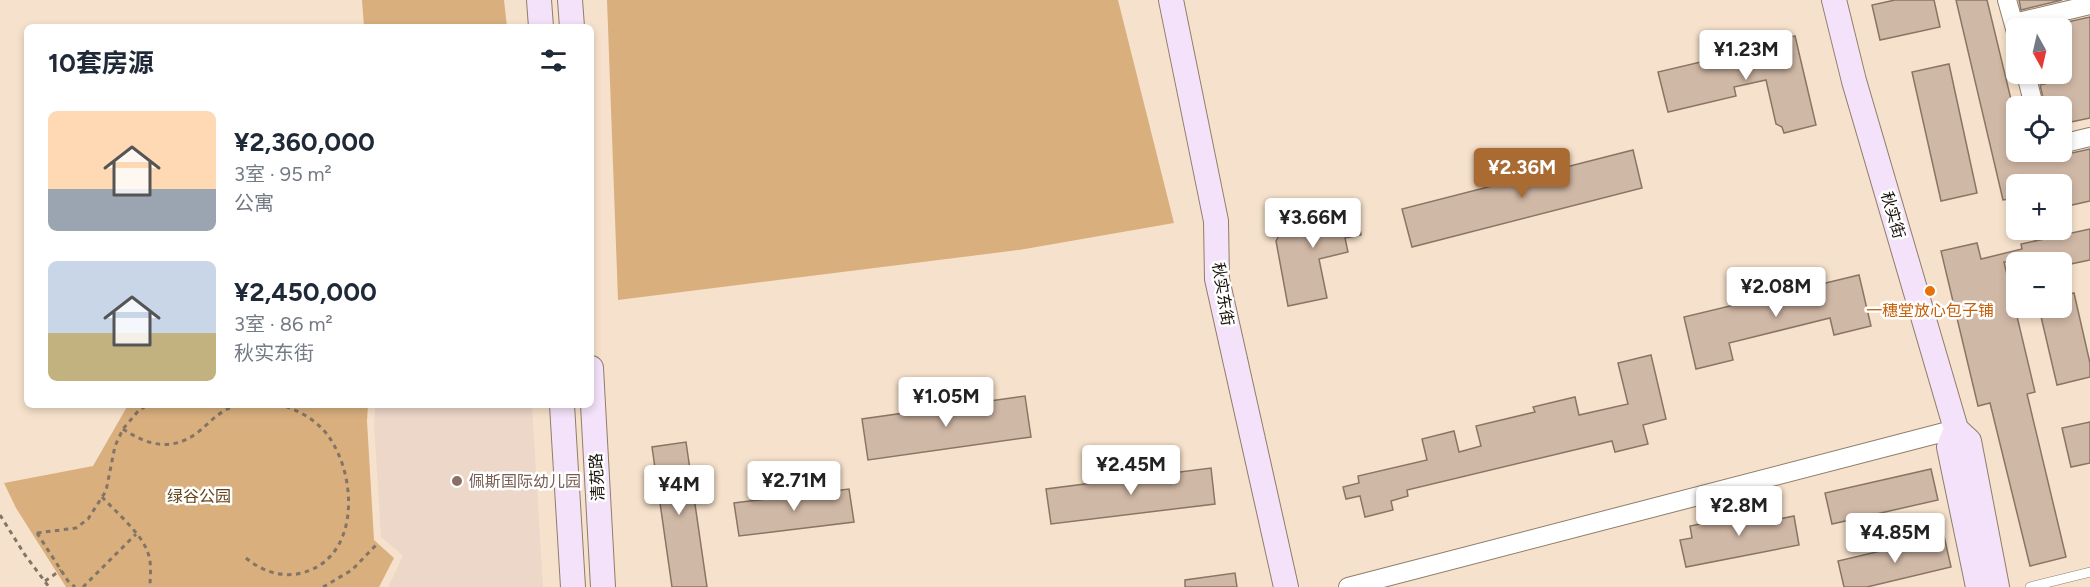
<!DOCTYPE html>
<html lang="zh">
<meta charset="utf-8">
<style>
body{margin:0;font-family:Figtree,"Noto Sans SC",sans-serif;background:#f2f2f3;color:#1f2937;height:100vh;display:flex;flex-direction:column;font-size:22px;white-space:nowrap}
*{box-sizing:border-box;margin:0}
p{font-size:20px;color:#747a83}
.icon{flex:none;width:33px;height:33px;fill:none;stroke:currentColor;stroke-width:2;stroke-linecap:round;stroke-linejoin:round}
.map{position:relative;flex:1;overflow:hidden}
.drawer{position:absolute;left:24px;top:24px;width:570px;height:384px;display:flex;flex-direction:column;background:#fff;border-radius:9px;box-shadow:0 3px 9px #0003}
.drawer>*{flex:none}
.needle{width:39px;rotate:172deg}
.controls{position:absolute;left:2006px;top:18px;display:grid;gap:12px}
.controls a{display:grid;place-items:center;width:66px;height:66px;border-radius:9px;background:#fff;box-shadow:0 3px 9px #0003;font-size:30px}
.price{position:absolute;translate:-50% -51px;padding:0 14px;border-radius:6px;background:#fff;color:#222;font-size:20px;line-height:39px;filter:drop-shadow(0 2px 3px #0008)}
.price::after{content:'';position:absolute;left:50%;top:36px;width:18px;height:14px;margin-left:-9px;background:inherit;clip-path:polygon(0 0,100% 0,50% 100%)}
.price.current{background:#a96b31;color:#fff}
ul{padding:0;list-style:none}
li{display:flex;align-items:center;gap:18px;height:150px;padding:0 24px}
li span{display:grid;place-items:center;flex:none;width:168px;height:120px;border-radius:9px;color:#555}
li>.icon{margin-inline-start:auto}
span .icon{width:72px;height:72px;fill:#fffc;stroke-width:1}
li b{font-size:26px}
h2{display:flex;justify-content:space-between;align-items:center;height:72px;padding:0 24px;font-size:26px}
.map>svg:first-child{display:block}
.education{fill:#ecd7c9}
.green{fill:#d9af7e}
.building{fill:#d0b8a6;stroke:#8a7564;stroke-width:1.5}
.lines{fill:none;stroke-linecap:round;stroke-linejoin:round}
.lane-casing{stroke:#8f7d69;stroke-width:10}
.street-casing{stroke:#8f7d69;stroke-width:20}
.secondary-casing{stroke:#8f7d69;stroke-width:26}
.path{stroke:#827466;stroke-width:3;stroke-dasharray:4.5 4.5;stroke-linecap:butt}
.lane{stroke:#fff;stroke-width:9}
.street{stroke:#fff;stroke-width:18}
.secondary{stroke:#f3e2f9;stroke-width:24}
.food-dot{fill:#e8710a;stroke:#fff;stroke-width:2}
.education-dot{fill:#8d6e63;stroke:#fff;stroke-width:2}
.labels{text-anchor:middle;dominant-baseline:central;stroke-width:5;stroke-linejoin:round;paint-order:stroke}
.street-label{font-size:16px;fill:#171009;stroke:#fff}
.food-label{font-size:16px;fill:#c56008;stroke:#fff}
.education-label{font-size:16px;fill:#785e54;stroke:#fff;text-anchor:start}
.park-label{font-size:16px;fill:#634114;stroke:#fff}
</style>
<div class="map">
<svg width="2090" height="587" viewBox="0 0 2090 587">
<rect width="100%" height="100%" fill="#f6e2cc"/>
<path class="education" d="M375 405H532L543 587H388L403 556 381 537 374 424Z"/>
<path class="green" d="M362 0H504L507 27H364Z
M607 0H1118L1174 223 1019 250 618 300Z
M128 405H368L367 421 374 540 394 558 379 587H66L16 508 4 483 93 466Z"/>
<path class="building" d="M1895 0H1934L1940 27 1880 40 1872 5Z
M1956 0H1987L2016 120V152H2053L2063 155 2090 149V201L2063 207 2061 184H2016V198L2003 200Z
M2019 0H2062L2021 10Z
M2090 17V118L2061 124V106H2045L2040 85 2061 80V28H2040Z
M1795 36 1816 125 1784 133 1782 127 1776 124 1766 80 1734 87 1736 96 1668 112 1658 72 1718 58 1717 54Z
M1949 64 1977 193 1941 201 1912 72Z
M1633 150 1642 188 1412 247 1402 209Z
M1356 202 1361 235 1345 238 1348 252 1319 259 1327 298 1288 306 1276 241 1290 215Z
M2090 229V260L2061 266V262H2004L2035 392 2027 394 2066 557 2030 566 1990 403 1978 406 1941 251 1977 243 1981 259 2022 249 2021 244Z
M1859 275 1871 326 1834 335 1830 318 1729 343 1733 360 1696 369 1684 317Z
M2074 293 2090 363V377L2057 385 2039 308H2061V296Z
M1651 355 1666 419 1643 425 1648 444 1615 452 1612 441 1407 490 1408 496 1391 501 1393 510 1365 517 1360 496 1346 499 1343 487 1359 483 1358 476 1427 460 1422 439 1454 431 1459 452 1481 446 1476 426 1535 412 1533 407 1575 397 1579 415 1628 404 1618 363Z
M1025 396 1031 437 868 460 862 419Z
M2090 422V463L2071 467 2062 428Z
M686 442 707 587H672L652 447Z
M1211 468 1215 504 1051 524 1046 489Z
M1931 469 1938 500 1832 524 1825 493Z
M849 489 854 522 739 536 734 503Z
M1777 508 1779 519 1794 516 1799 545 1686 567 1680 540 1692 538 1690 526Z
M1944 536 1951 567 1867 587H1844L1838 561Z
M1235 573 1237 587H1185V580Z"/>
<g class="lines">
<g class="lane-casing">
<path id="lane" d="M2030 587 2090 572"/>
</g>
<g class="street-casing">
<path id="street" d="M2007 0 2016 32
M2014 23 2090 5
M2026 74 2034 106
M2061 144 2090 137
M1348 587 1956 429"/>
</g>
<g class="secondary-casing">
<path id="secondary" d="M539 0 541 27
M570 0 572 27
M1171 0 1216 221 1217 279 1286 587
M1834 0 1854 81 1956 429 1969 441 1997 587
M591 368 603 587
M562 405 573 587
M1956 429 1949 447 1978 587"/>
</g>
<path class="path" d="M123 429C147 445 171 452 197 433 211 422 220 409 239 405
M102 497C116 512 142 534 148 553 152 564 150 576 150 587
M0 515 25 555 49 587
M37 533 76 528 88 519 106 491 115 446 123 429 139 410 148 405
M37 533 68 581 75 587
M246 558C260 570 279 577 297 574 359 563 359 480 329 437 319 422 298 409 280 405
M45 581 61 570
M83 587 136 534
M323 587 352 570 378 543"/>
<use href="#lane" class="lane"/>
<use href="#street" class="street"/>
<use href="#secondary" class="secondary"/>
</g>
<circle class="food-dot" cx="1930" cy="291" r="6"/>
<circle class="education-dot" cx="457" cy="481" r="6"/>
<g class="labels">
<g class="street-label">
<text transform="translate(1893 215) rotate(74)">秋实街</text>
<text transform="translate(1223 294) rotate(81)">秋实东街</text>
<text transform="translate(597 477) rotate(-93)">清苑路</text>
</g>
<g class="food-label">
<text x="1930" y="310">一穗堂放心包子铺</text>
</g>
<g class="education-label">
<text x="469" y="481">佩斯国际幼儿园</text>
</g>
<g class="park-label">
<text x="199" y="496">绿谷公园</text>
</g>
</g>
</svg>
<div class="controls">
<a><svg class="needle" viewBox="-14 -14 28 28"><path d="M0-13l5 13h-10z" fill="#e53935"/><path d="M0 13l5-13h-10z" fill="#747a83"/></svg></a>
<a><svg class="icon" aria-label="locate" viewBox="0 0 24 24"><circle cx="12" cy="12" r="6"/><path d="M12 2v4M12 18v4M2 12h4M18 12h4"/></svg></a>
<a>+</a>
<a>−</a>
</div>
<b class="price" style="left:1746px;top:81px">¥1.23M</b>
<b class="price current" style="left:1522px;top:199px">¥2.36M</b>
<b class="price" style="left:1313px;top:249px">¥3.66M</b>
<b class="price" style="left:1776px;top:318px">¥2.08M</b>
<b class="price" style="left:946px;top:428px">¥1.05M</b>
<b class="price" style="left:1131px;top:496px">¥2.45M</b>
<b class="price" style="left:794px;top:512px">¥2.71M</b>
<b class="price" style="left:679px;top:516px">¥4M</b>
<b class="price" style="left:1739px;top:537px">¥2.8M</b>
<b class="price" style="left:1895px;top:564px">¥4.85M</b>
<section class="drawer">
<h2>10套房源<svg class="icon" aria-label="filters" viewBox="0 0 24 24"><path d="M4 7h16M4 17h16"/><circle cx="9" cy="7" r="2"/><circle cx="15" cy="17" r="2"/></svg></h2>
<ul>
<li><span style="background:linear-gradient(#ffd9b3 65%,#9aa5b1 0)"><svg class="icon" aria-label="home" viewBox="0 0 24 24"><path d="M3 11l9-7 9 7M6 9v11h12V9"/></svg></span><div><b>¥2,360,000</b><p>3室 · 95 m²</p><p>公寓</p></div></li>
<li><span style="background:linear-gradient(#c9d6e8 60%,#c2b280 0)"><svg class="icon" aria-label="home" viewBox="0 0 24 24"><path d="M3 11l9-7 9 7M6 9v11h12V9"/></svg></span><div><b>¥2,450,000</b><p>3室 · 86 m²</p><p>秋实东街</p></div></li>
</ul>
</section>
</div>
